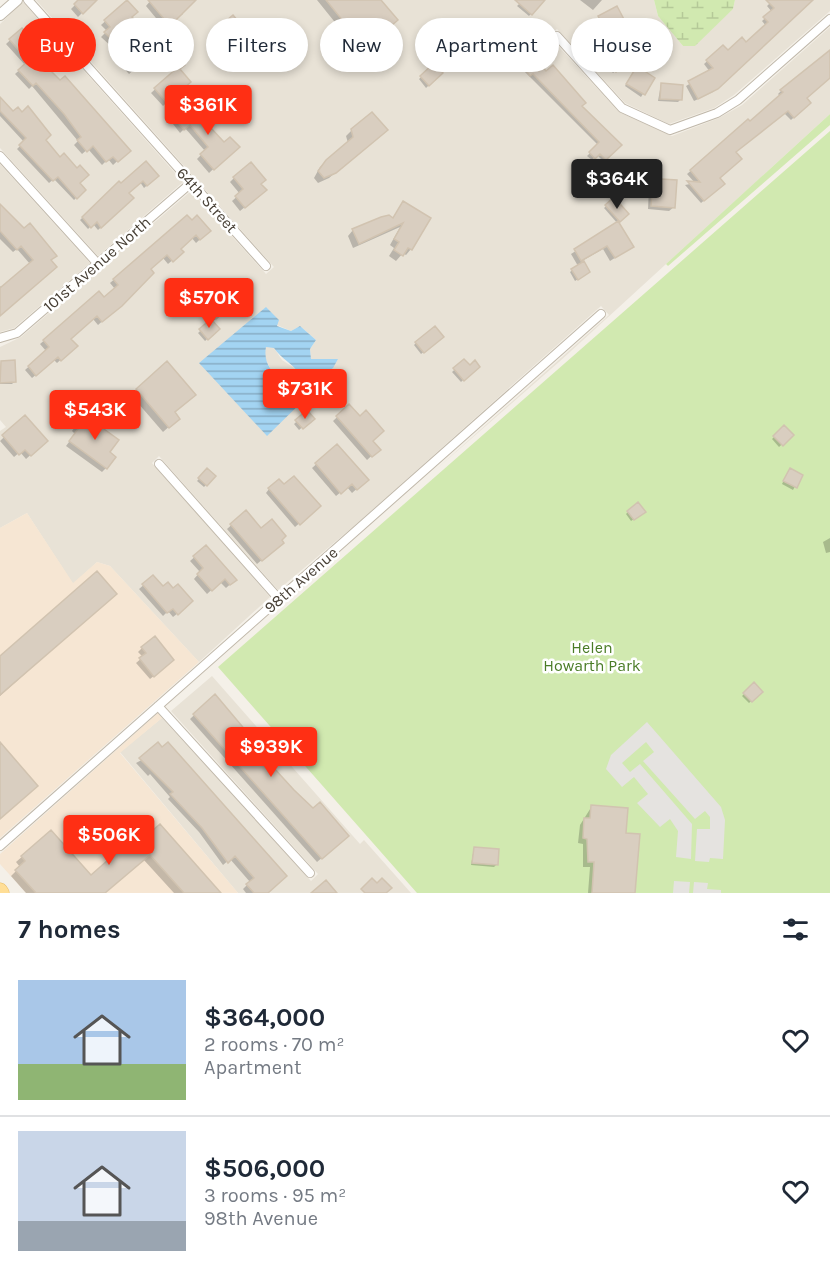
<!DOCTYPE html>
<meta charset="utf-8">
<style>
body{margin:0;font-family:Karla,sans-serif;background:#f6f6f7;color:#1f2937;height:100vh;display:flex;flex-direction:column;font-size:22px;white-space:nowrap}
*{box-sizing:border-box;margin:0}
p{font-size:20px;color:#747a83}
.icon{flex:none;width:33px;height:33px;fill:none;stroke:currentColor;stroke-width:2;stroke-linecap:round;stroke-linejoin:round}
.map{position:relative;height:893px;overflow:hidden}
.sheet{display:flex;flex-direction:column;background:#fff;flex:1}
.sheet>*{flex:none}
.banner{position:absolute;left:18px;top:18px;width:795px;height:54px;display:flex;gap:12px}
.price{position:absolute;translate:-50% -51px;padding:0 14px;border-radius:6px;background:#ff2f14;color:#fff;font-size:20px;line-height:39px;filter:drop-shadow(0 2px 3px #0008)}
.price::after{content:'';position:absolute;left:50%;top:36px;width:18px;height:14px;margin-left:-9px;background:inherit;clip-path:polygon(0 0,100% 0,50% 100%)}
.price.current{background:#222;color:#fff}
ul{padding:0;list-style:none}
li{display:flex;align-items:center;gap:18px;height:150px;padding:0 18px}
li+li{border-top:2px solid #e0e1e3}
li span{display:grid;place-items:center;flex:none;width:168px;height:120px;border-radius:0px;color:#555}
li>.icon{margin-inline-start:auto}
span .icon{width:72px;height:72px;fill:#fffc;stroke-width:1}
li b{font-size:26px}
h2{display:flex;justify-content:space-between;align-items:center;height:72px;padding:0 18px;font-size:26px}
.tag{padding:0 21px;border-radius:27px;background:#fff;box-shadow:0 3px 9px #0003;font-size:21px;line-height:54px}
.tag.current{background:#ff2f14;color:#fff}
.map>svg:first-child{display:block}
.residential{fill:#e8e2d6;fill-rule:evenodd}
.commercial{fill:#f6e6d3}
.wetland{fill:url(#wetland-marsh)}
.park{fill:#d1e9b0}
.parking{fill:#e5e3e0}
.water{fill:url(#water-rules)}
.shadow{fill:#0003}
.building{fill:#d9cec0;stroke:#d1c3b0;stroke-width:1.5}
.lines{fill:none;stroke-linecap:round;stroke-linejoin:round}
.minor-casing{stroke:#c0b8aa;stroke-width:10}
.tertiary-casing{stroke:#c0b8aa;stroke-width:12}
.primary-casing{stroke:#e7bb63;stroke-width:15}
.minor{stroke:#fff;stroke-width:8}
.tertiary{stroke:#fff;stroke-width:10}
.primary{stroke:#ffde96;stroke-width:14}
.labels{text-anchor:middle;dominant-baseline:central;stroke-width:5;stroke-linejoin:round;paint-order:stroke}
.street-label{font-size:16px;fill:#484036;stroke:#fff}
.park-label{font-size:16px;fill:#4a7c27;stroke:#fff}
</style>
<div class="map">
<svg width="830" height="893" viewBox="0 0 830 893">
<defs>
<pattern id="wetland-marsh" width="20" height="14" patternUnits="userSpaceOnUse" patternTransform="scale(1.5)"><rect width="20" height="14" fill="#d1e9b0"/><path d="M1 5h8M5 5V1M11 12h8M15 12V8" fill="none" stroke="#b5c998"/></pattern>
<pattern id="water-rules" width="6" height="5" patternUnits="userSpaceOnUse" patternTransform="scale(1.5)"><rect width="6" height="5" fill="#a3d4f2"/><path d="M0 2.5h6" fill="none" stroke="#87adc5"/></pattern>
</defs>
<rect width="100%" height="100%" fill="#f4f0e8"/>
<path class="residential" d="M36 0H654L658 16 683 46 715 25 733 9 735 0H830V11L734 95 714 108 669 124 625 103 557 29 549 36 619 112 672 136 719 118 742 105 830 27V114L559 362 432 473 609 315 601 306 354 526 278 590 159 456 152 463 270 597 199 662 110 566 97 562 73 584 27 513 0 528V431L6 427 0 420V347L21 337 191 191 266 274 274 267ZM277 325 291 331 300 326 316 340 310 349 311 359 317 360 300 375 296 369 282 360 274 348 266 347 264 356 272 372 310 394 200 362Z
M23 2 183 182 98 256 0 148V24Z
M0 164 90 263 14 328 0 332Z
M212 676 360 844 364 840 411 893H238L120 752 162 718 311 881 318 874 171 711Z"/>
<path class="commercial" d="M27 513 73 583 97 562 110 566 199 662 0 838V528Z
M158 713 162 718 120 753 238 893H26L0 864V854Z"/>
<path class="wetland" d="M654 0H735L733 9 695 46H683L658 16Z"/>
<path class="park" d="M830 114V125L668 266 666 264Z
M830 131V893H417L218 667Z"/>
<path class="parking" d="M647 722 721 807 725 820 723 859 710 858 709 862 695 861 697 829H710V817L705 811 695 819 643 761 654 752 646 742 622 763 630 772 640 764 692 824 691 859 676 857 678 831 670 819 660 827 637 803 648 794 634 777 622 787 606 769 611 755Z
M674 881 690 882 689 893H673Z
M694 882 708 883 707 889 721 890V893H693Z"/>
<path class="water" d="M266 307 279 320 277 326 291 331 300 326 316 340 310 349 311 359H338L333 368 316 380 300 375C294 364 281 359 274 348L266 347C261 374 290 385 310 394L267 436 199 363Z"/>
<path class="shadow" d="M80 0H95L78 17 71 9Z
M151 0H189L181 12 183 14 165 29 146 6Z
M317 0H380L391 24 379 35 374 30 354 46Z
M523 0H543L529 16 517 6Z
M580 0H602L593 10Z
M773 0H810L713 92 694 101 686 86 710 72 704 64 723 47 727 52 746 44 766 26 762 21 772 12 767 6Z
M127 2 131 28 148 57 129 74 121 65 126 60 101 37 107 31 101 25Z
M233 17 246 42 235 51 226 40 219 45 212 35Z
M599 18 626 26 613 34 609 28 603 31 597 20Z
M507 24 528 42 526 45 506 46 505 26Z
M21 30 43 65 128 151 113 165 108 159 102 165 88 149 82 154 74 145 78 141 32 86 29 89 15 74 25 65 6 44Z
M619 42V57L626 61 613 73 600 58Z
M830 50V74L805 98 809 103 791 120 784 113 734 153 718 178 723 184 701 203 685 185 695 183 687 174 748 121 750 123 780 96 778 94 781 91Z
M528 51 546 73 620 145 603 161 597 155 592 160 587 156 598 145 515 62Z
M176 58 178 69 189 82 163 106 151 93 174 72 168 66Z
M434 65 441 73 426 88 419 79Z
M634 70 653 78 641 97 625 86Z
M661 84 680 100 678 102 658 101Z
M0 99 44 141 84 190 74 200 54 179 49 183 17 149 24 142 0 116Z
M176 120 208 127 224 144 237 147 209 173 197 159 205 151 185 128 180 133 173 124Z
M352 130 380 135 329 178 318 183 314 178 320 167 348 143 346 136Z
M631 164 645 176 635 187 621 175Z
M157 176 144 188 140 182 128 193 132 198 98 230 93 224 88 229 80 220 119 183 121 185Z
M234 178 261 194 240 211 232 201 240 194 230 182Z
M662 180 674 207 669 211 648 209 649 187 653 183 657 187Z
M614 199 627 214 617 223 632 247 610 261 603 249 582 261 588 272 575 281 570 272 578 266 571 254 618 224 604 208Z
M403 202 411 249 406 255 403 253 396 261 389 256 394 248 390 245 400 227 353 248 348 236 353 230 392 219Z
M0 207 55 256 0 314V286L2 288 30 264 17 249 13 252 0 239Z
M187 217 209 231 196 243 191 237 179 249 182 252 168 264 163 258 149 269 135 292 98 325 93 319 69 339 76 346 57 363 54 360 32 378 25 370 46 351 40 344 99 294 104 300 115 289 110 283Z
M217 284 227 295 242 300 212 322 218 329 205 341 198 333 211 321 195 303Z
M440 339 421 354 414 345 416 343Z
M464 361 469 367 478 366 461 382 452 372Z
M2 362 14 382 12 384H0Z
M137 390 173 413 172 424 163 432 131 395Z
M349 406 379 449 367 460 333 421Z
M307 412 313 418 299 430 294 424Z
M25 417 46 441 26 459 20 452 14 457 0 441Z
M80 420 106 468 102 472 66 446 75 434 72 431Z
M784 427 792 435 779 447 772 439Z
M337 446 367 480 352 493 347 487 336 496 312 468Z
M207 470 214 476 204 487 197 481Z
M788 472 801 475 793 490 782 484Z
M269 489 315 510 295 527 266 493Z
M628 512 641 514 631 521 626 514Z
M245 513 278 546 257 564 227 529Z
M830 538V552L826 553 823 542Z
M206 547 235 580 226 588 220 582 207 594 194 579 200 572 190 561Z
M153 577 163 589 188 605 173 617 168 611 163 616 139 589Z
M109 599 0 696V659Z
M142 648 169 664 150 679 136 663 143 657 138 652Z
M754 684 761 692 749 703 742 696Z
M215 696 252 741 259 744 272 767 343 840 317 862 190 719Z
M162 749 266 893H246L243 889 250 882 230 859 223 865 199 832 168 799 170 797 150 774 148 776 136 763Z
M592 806 625 834 634 893H588L590 867H583V844L578 843 580 825Z
M50 832 91 877 136 847 219 893H174L143 859 104 893H26L11 876 20 867 16 862Z
M474 848 497 864 494 867 471 865Z"/>
<path class="building" d="M78 0H97L83 14 74 4Z
M127 0 138 12 132 17 138 23 133 28 154 53 133 71 124 60 129 56 104 32 110 27 104 20Z
M148 0H196L170 26Z
M326 0H381L398 20 384 32 380 26 360 42Z
M515 0H545L532 15Z
M766 0H813L718 89 698 99 688 81 713 68 706 60 723 45 728 50 742 37 746 42 768 22 763 17 774 8Z
M617 6 628 27 616 34 612 27 606 30 598 16Z
M233 15 252 38 240 49 230 37 224 42 215 30Z
M528 21 530 43 508 44 506 22Z
M22 28 51 59 45 65 60 80 65 76 131 151 118 162 113 157 106 162 93 146 87 152 77 140 81 137 64 114 36 83 33 86 18 70 28 61 9 39Z
M619 40 629 51 622 57 628 61 616 72 602 55Z
M528 49 546 71 553 65 586 103 582 106 622 145 606 160 600 154 595 159 589 152 599 142 533 74 530 76 516 58Z
M830 50V78L807 98 811 103 794 118 788 111 736 152 742 159 720 178 725 184 704 201 687 181 700 182 690 170 748 119 750 121 783 92 780 90Z
M176 56 185 65 180 69 191 82 167 103 154 88 177 68 170 61Z
M434 63 443 73 429 86 420 76Z
M637 66 655 78 645 95 626 84Z
M661 83 683 85 682 100 660 99Z
M0 97 13 111 18 107 22 112 28 106 51 135 46 140 60 157 64 153 77 168 80 165 89 175 80 183 86 190 77 199 58 177 53 181 19 145 26 138 0 111Z
M191 106 196 111 201 106 215 122 210 127 224 142 230 137 240 147 214 170 200 154 208 147 190 125 184 130 175 119Z
M372 112 388 130 336 173 324 178 318 171 326 160 353 137 351 129Z
M146 161 159 176 147 186 143 181 129 193 134 198 101 228 97 222 91 228 82 217 119 181 121 183Z
M251 162 266 180 261 184 267 190 245 208 235 196 243 189 233 177Z
M631 162 647 176 638 186 622 172Z
M661 179 677 180 675 208 651 206 653 181 660 188Z
M614 197 629 214 620 222 605 205Z
M403 201 431 218 412 250 408 248 403 256 394 250 399 242 394 239 403 223 359 244 352 229 381 217 389 215 393 218Z
M0 204 24 228 30 223 57 256 51 260 57 267 0 316V288L33 260 21 246 17 250 0 231Z
M187 215 192 220 197 215 211 231 200 240 196 235 181 249 184 252 173 262 167 255 151 269 154 273 122 306 102 322 97 316 71 339 78 346 61 361 58 357 36 376 28 366 49 347 43 340 99 291 104 297 118 285 113 279Z
M618 221 634 247 615 258 607 246 581 261 574 249Z
M584 261 590 272 578 280 571 269Z
M218 282 228 293 234 288 244 300 234 309 231 306 216 319 198 298Z
M211 319 220 329 208 340 199 329Z
M435 326 444 337 424 353 415 342Z
M464 359 470 365 475 360 480 367 464 381 453 368Z
M15 360 16 382 0 383 1 361Z
M167 361 196 395 175 412 180 419 169 428 136 389Z
M349 404 360 416 366 410 384 431 373 441 381 450 372 457 336 416Z
M307 410 315 419 303 429 295 420Z
M83 414 119 440 110 452 116 457 107 469 69 441 78 429 75 426Z
M25 415 48 441 31 456 25 450 19 455 2 435Z
M784 425 794 435 783 446 773 436Z
M337 444 369 480 357 490 352 484 341 494 315 463Z
M207 468 216 476 207 486 198 478Z
M790 468 803 475 797 488 783 481Z
M294 476 321 506 300 525 268 488 279 479 284 484Z
M638 502 646 512 634 520 627 511Z
M246 510 261 528 272 519 286 536 282 540 284 543 262 561 230 524Z
M206 545 237 580 230 585 225 579 212 591 197 574 203 568 193 556Z
M97 571 117 594 0 695V656Z
M153 575 163 586 168 582 173 588 178 584 193 601 178 615 173 609 167 613 142 584Z
M155 636 174 660 154 677 139 658 146 653 141 647Z
M754 682 763 692 752 702 743 693Z
M215 694 252 738 258 734 264 741 261 744 278 763 273 767 294 790 313 808 320 802 349 836 322 859 193 714Z
M0 742 38 786 0 819Z
M158 742 162 747 168 742 287 876 268 893H254L246 884 254 878 235 856 228 863 202 828 170 794 173 792 139 758Z
M591 805 628 808 626 833 640 834 635 893H592L594 862H588L587 839 583 838 584 818H590Z
M160 824 221 893H184L150 855 105 893H36L15 870 25 861 21 856 51 830 91 875 132 839 136 845Z
M474 847 499 849 498 865 472 863Z
M372 878 377 883 382 878 392 888 386 893H365L361 889Z
M326 880 337 893H311Z"/>
<g class="lines">
<g class="minor-casing">
<path id="minor" d="M28 0 266 266
M557 36 622 108 670 130 717 113 738 100 830 19
M0 156 98 264
M0 338 17 333 191 183
M159 464 278 598
M158 706 310 873
M0 846 601 314"/>
</g>
<g class="tertiary-casing">
<path id="tertiary" d="M0 15 17 0"/>
</g>
<g class="primary-casing">
<path id="primary" d="M0 890 2 893"/>
</g>
<use href="#minor" class="minor"/>
<use href="#tertiary" class="tertiary"/>
<use href="#primary" class="primary"/>
</g>
<g class="labels">
<g class="street-label">
<text transform="translate(207 200) rotate(48)">64th Street</text>
<text transform="translate(97 264) rotate(-41)">101st Avenue North</text>
<text transform="translate(301 580) rotate(-41)">98th Avenue</text>
</g>
<g class="park-label">
<text x="592" y="647">Helen<tspan x="592" dy="18">Howarth Park</tspan></text>
</g>
</g>
</svg>
<b class="price" style="left:208px;top:136px">$361K</b>
<b class="price current" style="left:617px;top:210px">$364K</b>
<b class="price" style="left:209px;top:329px">$570K</b>
<b class="price" style="left:305px;top:420px">$731K</b>
<b class="price" style="left:95px;top:441px">$543K</b>
<b class="price" style="left:271px;top:778px">$939K</b>
<b class="price" style="left:109px;top:866px">$506K</b>
<div class="banner">
<a class="tag current">Buy</a>
<a class="tag">Rent</a>
<a class="tag">Filters</a>
<a class="tag">New</a>
<a class="tag">Apartment</a>
<a class="tag">House</a>
</div>
</div>
<section class="sheet">
<h2>7 homes<svg class="icon" aria-label="filters" viewBox="0 0 24 24"><path d="M4 7h16M4 17h16"/><circle cx="9" cy="7" r="2"/><circle cx="15" cy="17" r="2"/></svg></h2>
<ul>
<li><span style="background:linear-gradient(#a9c7e8 70%,#8fb573 0)"><svg class="icon" aria-label="home" viewBox="0 0 24 24"><path d="M3 11l9-7 9 7M6 9v11h12V9"/></svg></span><div><b>$364,000</b><p>2 rooms · 70 m²</p><p>Apartment</p></div><svg class="icon" aria-label="heart" viewBox="0 0 24 24"><path d="M12 20l-8-8c-3-5 5-10 8-4 3-6 11-1 8 4z"/></svg></li>
<li><span style="background:linear-gradient(#c9d6e8 75%,#9aa5b1 0)"><svg class="icon" aria-label="home" viewBox="0 0 24 24"><path d="M3 11l9-7 9 7M6 9v11h12V9"/></svg></span><div><b>$506,000</b><p>3 rooms · 95 m²</p><p>98th Avenue</p></div><svg class="icon" aria-label="heart" viewBox="0 0 24 24"><path d="M12 20l-8-8c-3-5 5-10 8-4 3-6 11-1 8 4z"/></svg></li>
</ul>
</section>
